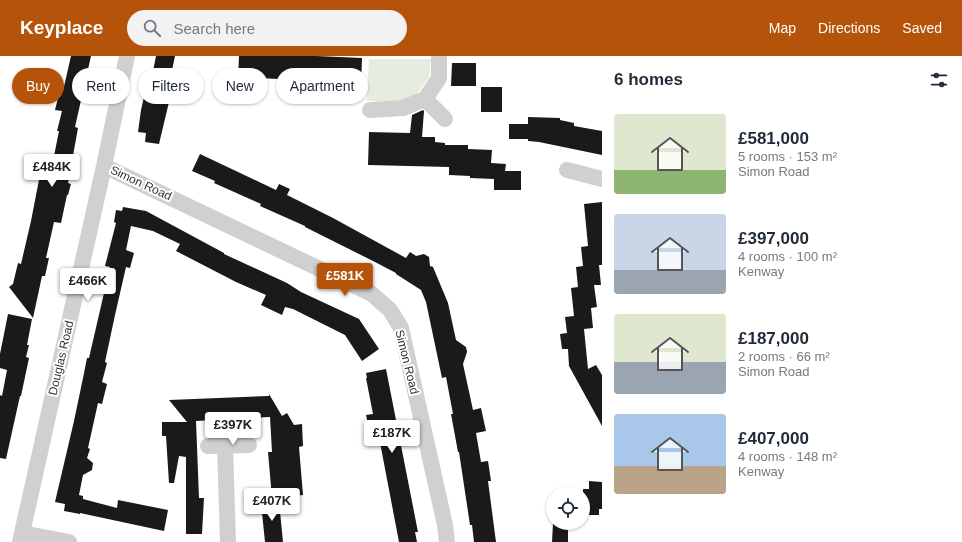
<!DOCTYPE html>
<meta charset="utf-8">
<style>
body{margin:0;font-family:Arial,sans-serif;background:#f2f2f3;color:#1f2937;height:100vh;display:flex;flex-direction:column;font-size:15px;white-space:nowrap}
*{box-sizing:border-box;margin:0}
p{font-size:13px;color:#747a83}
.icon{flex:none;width:22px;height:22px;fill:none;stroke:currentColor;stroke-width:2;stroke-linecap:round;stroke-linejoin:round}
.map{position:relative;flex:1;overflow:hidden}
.details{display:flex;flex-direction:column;background:#fff;width:360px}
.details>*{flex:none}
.guide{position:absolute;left:12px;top:12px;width:380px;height:36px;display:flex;gap:8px}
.controls{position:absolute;left:546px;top:430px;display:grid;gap:8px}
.controls a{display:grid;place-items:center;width:44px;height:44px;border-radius:50%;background:#fff;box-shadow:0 1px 3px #0004;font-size:20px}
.price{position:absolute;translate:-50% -34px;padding:0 9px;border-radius:4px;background:#fff;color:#222;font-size:13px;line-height:26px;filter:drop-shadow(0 1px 2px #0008)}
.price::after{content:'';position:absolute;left:50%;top:24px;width:12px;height:9px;margin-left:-6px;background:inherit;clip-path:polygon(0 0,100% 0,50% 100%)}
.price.selected{background:#b45309;color:#fff}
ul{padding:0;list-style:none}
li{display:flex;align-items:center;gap:12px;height:100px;padding:0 12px}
li span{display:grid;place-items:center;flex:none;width:112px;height:80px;border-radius:4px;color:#555}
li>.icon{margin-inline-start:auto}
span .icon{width:48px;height:48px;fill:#fffc;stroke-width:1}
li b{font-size:17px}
h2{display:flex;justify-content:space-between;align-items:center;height:48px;padding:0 12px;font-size:17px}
.chip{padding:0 14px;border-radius:18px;background:#fff;box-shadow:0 1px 3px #0004;font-size:14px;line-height:36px}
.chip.selected{background:#b45309;color:#fff}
header{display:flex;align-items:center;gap:24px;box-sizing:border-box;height:56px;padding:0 20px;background:#b45309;color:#fff}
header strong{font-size:19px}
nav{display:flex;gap:22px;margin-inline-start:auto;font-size:14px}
.search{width:280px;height:36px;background:#f2f2f3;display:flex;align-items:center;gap:10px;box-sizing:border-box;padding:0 14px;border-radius:22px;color:#747a83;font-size:15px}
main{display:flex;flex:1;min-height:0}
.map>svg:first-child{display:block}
.green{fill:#e6ecdf}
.building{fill:#1a1a1a}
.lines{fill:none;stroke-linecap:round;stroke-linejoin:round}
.minor{stroke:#d0d0d0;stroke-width:16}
.labels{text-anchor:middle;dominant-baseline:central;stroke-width:4;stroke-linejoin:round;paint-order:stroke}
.street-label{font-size:12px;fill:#333;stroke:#fff}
</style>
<header>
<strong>Keyplace</strong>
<div class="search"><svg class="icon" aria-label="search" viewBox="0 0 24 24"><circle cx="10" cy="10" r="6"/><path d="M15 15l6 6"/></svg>Search here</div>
<nav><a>Map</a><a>Directions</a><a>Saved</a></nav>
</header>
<main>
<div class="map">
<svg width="602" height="486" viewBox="0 0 602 486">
<rect width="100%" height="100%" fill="#fff"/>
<path class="green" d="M369 3H431L429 21 416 39 401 45H367Z"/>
<path class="building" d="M71 0H91L75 71 78 72 68 127 71 128 68 139H67L61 167 54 166 46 202H49L45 220H42L33 262 9 231 13 228 18 207 21 208 31 165 44 98 54 100 59 75H57L62 55 55 54 60 34 63 35Z
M156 0H175L170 24 174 25 159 88 145 86 146 77 138 76 141 54 149 19 152 20Z
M239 0H316L362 2 361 31 325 29V26H296V24L260 22V24H238Z
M452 7H476V30H451Z
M481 31H502V56H481Z
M423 54 424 55 422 81H435V86L445 87V89H468V93L492 94 491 107 506 108 505 115H521V134H494V123L470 122V120L449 119V111L368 109 369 76 410 77 412 59Z
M528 61 560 62V64L574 67V70L602 75V99L539 86 528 85V83H509V68H528Z
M200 98 276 134 279 128 290 133 287 139 333 162 406 202 410 196 416 200 424 198 429 201 430 210 433 211 448 247 456 284 466 291 467 296 463 308 473 354 481 352 486 375 476 377 481 406 488 405 491 425H488L496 486H474L472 469H470L459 396H458L451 358H453L446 321 442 322 426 246 421 234 396 218V217L375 206 305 171V170L260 150 261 148 214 127 215 125 192 115Z
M602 146V209H599L601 229H594L597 251 591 252 593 272 584 273 588 313 596 309 602 319V370L569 310 568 293H562L560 278 567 277 565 261 574 260 571 232 578 231 576 211 583 210 581 191 588 190 584 148Z
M123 151 146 155 224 197V198L287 227 301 236 359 263 379 293 362 305 345 279 293 253 285 251 282 259 261 249 266 239 236 226 176 195 180 188 153 175 131 170 126 194 134 197 130 212 126 211 115 259 105 306 107 307 102 326 107 328 102 348 98 347 88 392 90 393 87 402 93 407 92 414 83 419 79 439 83 440V443L117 452 118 444 168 454 164 475 80 457V458L64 455 65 448 55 446 74 365 83 322 87 302H89L110 211 105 210 116 167 114 166 116 154 122 155Z
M8 258 32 263 27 289H29L26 301 29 302 21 340H20L6 403 0 402V339L2 340 7 314 0 312V298Z
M386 313 418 476H415L417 486H399L378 376 370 377 366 359 373 358 366 322H367L366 317Z
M269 338 282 360 287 357 294 369 302 368 303 390 299 391 303 439 272 442 268 396H272L270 361 196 365 199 442H204L202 478H186V401L179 400 174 427H169L166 380H162V366H187L169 344 269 340Z
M589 425 602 426V453H599V459H583V433H589Z
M279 445 283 486H265L261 447Z
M553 467H568V486H552Z"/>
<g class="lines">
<path class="minor" d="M425 43 445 63
M370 54 403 52 425 43 439 22V0
M104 110 372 238 390 254 401 272 445 469 447 486
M567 114 602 123
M208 390 249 389
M225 390 228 486
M22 477 69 486
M20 486 104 110 127 0"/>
</g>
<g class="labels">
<g class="street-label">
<text transform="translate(141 127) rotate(25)">Simon Road</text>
<text transform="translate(61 302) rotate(-77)">Douglas Road</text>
<text transform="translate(407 306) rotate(76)">Simon Road</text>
</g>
</g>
</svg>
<div class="controls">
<a><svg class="icon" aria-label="locate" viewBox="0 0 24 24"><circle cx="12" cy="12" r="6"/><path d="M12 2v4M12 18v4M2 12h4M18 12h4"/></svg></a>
</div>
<b class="price" style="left:52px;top:132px">£484K</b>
<b class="price selected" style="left:345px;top:241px">£581K</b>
<b class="price" style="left:88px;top:246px">£466K</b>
<b class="price" style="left:233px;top:390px">£397K</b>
<b class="price" style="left:392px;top:398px">£187K</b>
<b class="price" style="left:272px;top:466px">£407K</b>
<div class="guide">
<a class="chip selected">Buy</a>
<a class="chip">Rent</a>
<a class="chip">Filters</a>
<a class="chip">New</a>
<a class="chip">Apartment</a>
</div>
</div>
<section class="details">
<h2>6 homes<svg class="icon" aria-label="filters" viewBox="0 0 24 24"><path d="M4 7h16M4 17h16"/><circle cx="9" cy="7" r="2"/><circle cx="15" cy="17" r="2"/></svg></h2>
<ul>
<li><span style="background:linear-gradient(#dfe7d0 70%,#8fb573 0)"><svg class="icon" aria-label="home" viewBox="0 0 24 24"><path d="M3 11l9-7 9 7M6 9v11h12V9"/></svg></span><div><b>£581,000</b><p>5 rooms · 153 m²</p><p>Simon Road</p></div></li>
<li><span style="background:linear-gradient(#c9d6e8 70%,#9aa5b1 0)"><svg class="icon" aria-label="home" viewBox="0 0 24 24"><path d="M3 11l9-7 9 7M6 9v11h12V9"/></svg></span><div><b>£397,000</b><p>4 rooms · 100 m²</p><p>Kenway</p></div></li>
<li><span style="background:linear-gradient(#dfe7d0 60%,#9aa5b1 0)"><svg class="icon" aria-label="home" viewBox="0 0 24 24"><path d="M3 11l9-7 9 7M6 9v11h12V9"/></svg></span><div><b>£187,000</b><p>2 rooms · 66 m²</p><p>Simon Road</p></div></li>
<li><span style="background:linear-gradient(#a9c7e8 65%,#b9a48a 0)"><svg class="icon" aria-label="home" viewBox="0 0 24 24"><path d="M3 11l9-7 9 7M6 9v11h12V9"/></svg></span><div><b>£407,000</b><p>4 rooms · 148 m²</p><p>Kenway</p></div></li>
</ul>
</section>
</main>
